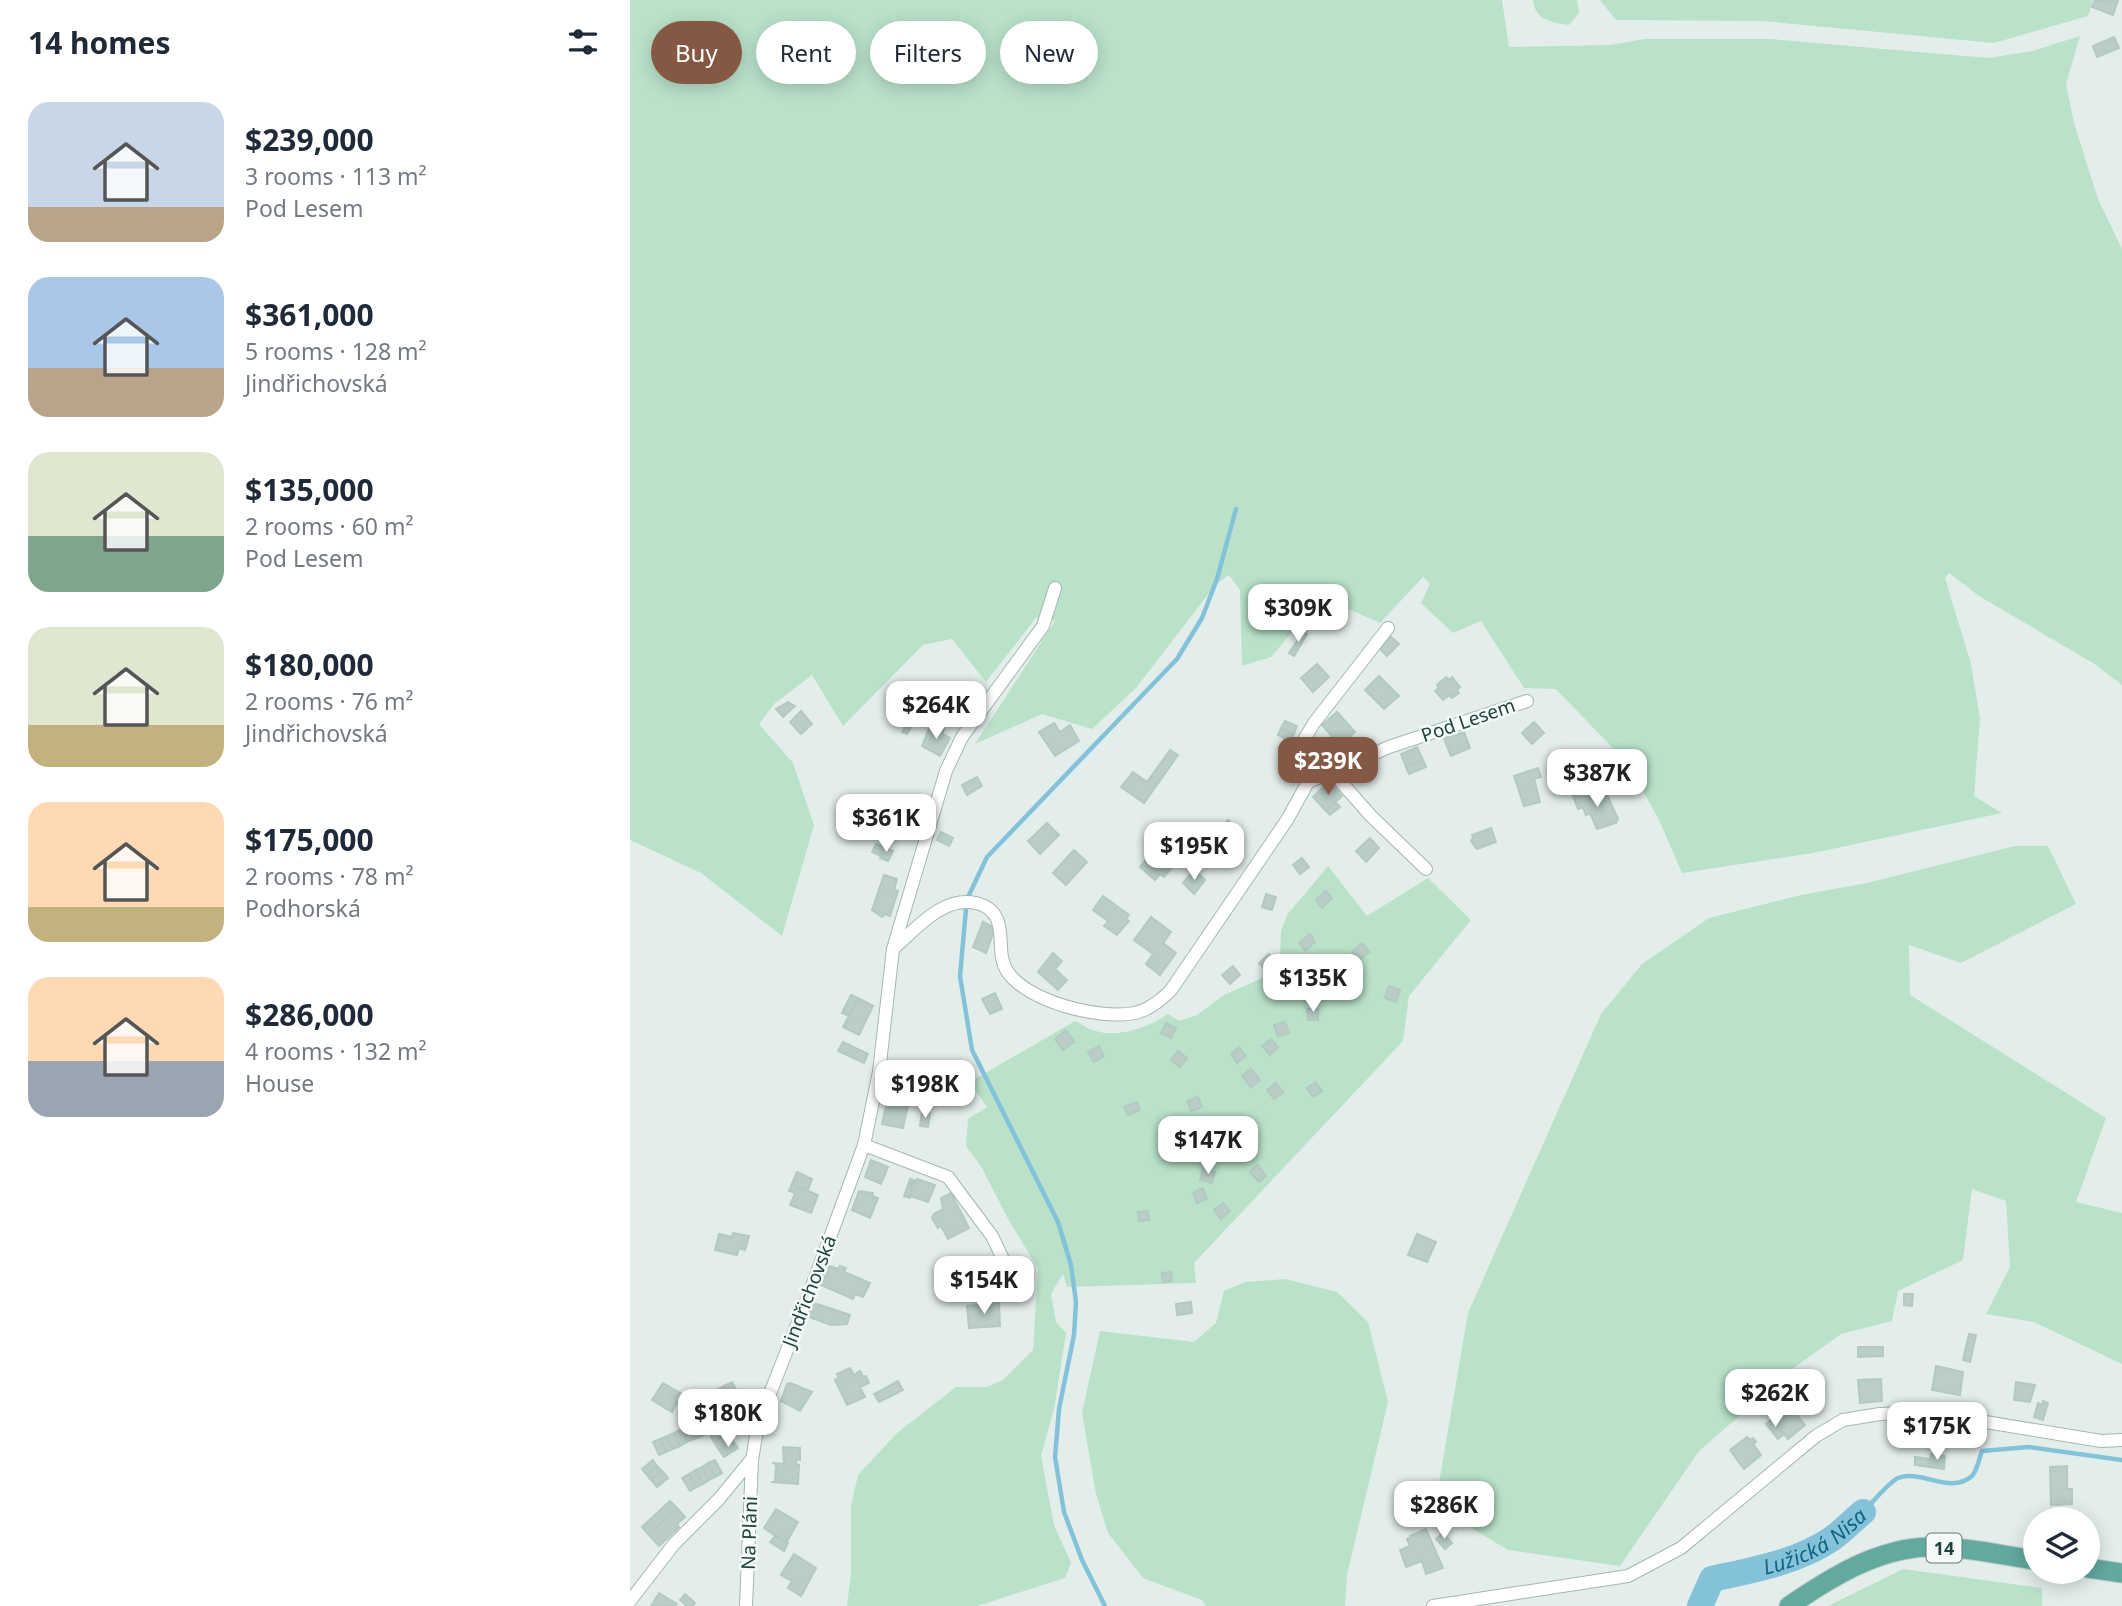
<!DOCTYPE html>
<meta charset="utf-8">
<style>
body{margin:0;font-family:"Noto Sans",sans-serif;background:#f2f2f3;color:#1f2937;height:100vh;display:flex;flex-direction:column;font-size:26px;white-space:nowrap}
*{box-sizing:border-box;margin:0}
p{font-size:23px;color:#747a83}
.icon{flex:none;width:38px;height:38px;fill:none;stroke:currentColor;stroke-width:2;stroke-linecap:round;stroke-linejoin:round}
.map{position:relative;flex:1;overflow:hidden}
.sheet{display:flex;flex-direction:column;background:#fff;width:630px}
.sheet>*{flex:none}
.guide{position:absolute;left:21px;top:21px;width:665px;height:63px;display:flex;gap:14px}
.buttons{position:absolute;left:1393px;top:1507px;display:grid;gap:14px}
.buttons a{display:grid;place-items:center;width:77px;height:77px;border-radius:50%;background:#fff;box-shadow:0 4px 18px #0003;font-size:35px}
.price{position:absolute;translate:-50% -60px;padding:0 16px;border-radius:14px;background:#fff;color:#222;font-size:23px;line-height:46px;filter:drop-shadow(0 2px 4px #0008)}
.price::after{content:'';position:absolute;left:50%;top:42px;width:21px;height:16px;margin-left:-10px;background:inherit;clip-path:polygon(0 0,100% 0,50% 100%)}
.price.active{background:#845842;color:#fff}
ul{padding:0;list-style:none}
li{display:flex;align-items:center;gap:21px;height:175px;padding:0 28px}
li span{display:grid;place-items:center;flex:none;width:196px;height:140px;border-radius:21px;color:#555}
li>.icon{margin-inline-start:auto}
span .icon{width:84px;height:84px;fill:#fffc;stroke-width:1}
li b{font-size:30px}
h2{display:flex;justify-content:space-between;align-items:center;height:84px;padding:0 28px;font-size:30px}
.pill{padding:0 24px;border-radius:32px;background:#fff;box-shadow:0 4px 18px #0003;font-size:24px;line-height:63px}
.pill.active{background:#845842;color:#fff}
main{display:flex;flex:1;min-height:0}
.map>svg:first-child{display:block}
.green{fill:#b9e2c9}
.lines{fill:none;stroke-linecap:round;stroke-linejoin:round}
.stream{stroke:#84c2da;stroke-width:4.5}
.river{stroke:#84c2da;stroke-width:26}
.building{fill:#bacdc7;stroke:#b4c9c3;stroke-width:2}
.minor-casing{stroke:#a5b7b3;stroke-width:14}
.primary-casing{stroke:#c1cac9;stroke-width:21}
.minor{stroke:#fff;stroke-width:12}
.primary{stroke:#62a9a0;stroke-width:19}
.labels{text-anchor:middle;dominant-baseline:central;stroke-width:5;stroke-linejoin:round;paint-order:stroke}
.shield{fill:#f4faf8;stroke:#607975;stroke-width:2}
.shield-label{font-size:18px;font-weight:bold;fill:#20423d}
.street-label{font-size:19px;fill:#20423d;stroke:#f4faf8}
.water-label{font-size:21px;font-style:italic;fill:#126486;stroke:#f4faf8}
</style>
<main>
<section class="sheet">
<h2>14 homes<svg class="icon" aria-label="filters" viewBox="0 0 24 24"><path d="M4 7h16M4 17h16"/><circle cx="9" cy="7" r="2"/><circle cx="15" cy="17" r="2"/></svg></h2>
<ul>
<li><span style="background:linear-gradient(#c9d6e8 75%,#b9a48a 0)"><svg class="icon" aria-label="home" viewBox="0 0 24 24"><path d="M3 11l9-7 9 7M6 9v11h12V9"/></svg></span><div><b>$239,000</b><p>3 rooms · 113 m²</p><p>Pod Lesem</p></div></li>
<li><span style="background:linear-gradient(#a9c7e8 65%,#b9a48a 0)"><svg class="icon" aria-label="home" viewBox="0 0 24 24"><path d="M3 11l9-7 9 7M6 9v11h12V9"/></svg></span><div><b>$361,000</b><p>5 rooms · 128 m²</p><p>Jindřichovská</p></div></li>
<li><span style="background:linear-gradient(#dfe7d0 60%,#7fa58c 0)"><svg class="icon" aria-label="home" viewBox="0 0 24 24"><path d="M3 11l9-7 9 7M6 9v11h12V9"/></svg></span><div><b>$135,000</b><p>2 rooms · 60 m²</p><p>Pod Lesem</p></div></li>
<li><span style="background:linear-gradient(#dfe7d0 70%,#c2b280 0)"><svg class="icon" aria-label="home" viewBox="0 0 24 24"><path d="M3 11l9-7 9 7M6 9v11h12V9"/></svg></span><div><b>$180,000</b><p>2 rooms · 76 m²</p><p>Jindřichovská</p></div></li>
<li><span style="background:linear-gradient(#ffd9b3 75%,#c2b280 0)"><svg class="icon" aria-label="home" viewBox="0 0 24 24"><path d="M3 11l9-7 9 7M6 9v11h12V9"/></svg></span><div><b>$175,000</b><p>2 rooms · 78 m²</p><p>Podhorská</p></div></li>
<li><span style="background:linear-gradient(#ffd9b3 60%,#9aa5b1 0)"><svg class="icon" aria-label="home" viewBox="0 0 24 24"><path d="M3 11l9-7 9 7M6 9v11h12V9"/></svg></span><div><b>$286,000</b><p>4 rooms · 132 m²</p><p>House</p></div></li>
</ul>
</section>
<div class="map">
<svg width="1492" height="1606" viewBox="0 0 1492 1606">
<rect width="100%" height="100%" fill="#e3eeeb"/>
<path class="green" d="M0 0H872L879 47 980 45 1015 39H1140L1358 58 1402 51 1450 36 1436 84 1444 123 1468 199 1492 249V685L1463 663 1349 596 1319 573 1315 578 1341 664 1350 718 1344 796 1372 813 1183 853 1052 873 1028 818 997 763 926 689 894 688 851 621 823 633 791 603 800 584 793 577 750 623 696 599 680 611 641 657 612 666 610 590 599 575 586 584 506 688 462 729 412 714 345 744 425 621 406 618 356 682 322 639 293 645 213 726 182 675 144 704 129 724 163 763 184 825 152 936 71 873 0 840Z
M903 0H947L949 13 939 25C922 22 905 21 903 0Z
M970 0H1463L1458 16 1364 43 1133 21 986 20Z
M1385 846H1418L1446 904 1331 963 1279 945 1280 995 1476 1118 1446 1202 1492 1213V1364L1404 1322 1356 1314 1380 1267 1376 1201 1342 1189 1333 1260 1268 1291 1262 1321 1211 1334 1165 1367 1069 1451 990 1566 878 1550 805 1506 838 1313 971 1014 1012 964 1079 918 1171 895 1237 883Z
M698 866 737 916 798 878 841 920 779 996 773 1041 564 1263 566 1283 437 1287 433 1274 421 1294 426 1322 436 1333 424 1409 411 1456 424 1525 441 1563 435 1578 347 1606H217L221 1573V1506L228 1475 267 1433 326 1387H357L373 1380 403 1350 408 1268 378 1219 352 1168 336 1146 338 1119 357 1107 340 1082 445 1021C452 1024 459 1030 466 1031 490 1038 519 1027 538 1014L549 1021 567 1015 594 995 639 975 646 967 650 956 651 931 657 915Z
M655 1279 707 1292 738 1322 758 1402 717 1575 715 1606H576L572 1600 513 1578 478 1533 466 1494 452 1413 470 1331 564 1342 586 1323 594 1291 615 1282Z
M1273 1569 1412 1588V1606H1198Z"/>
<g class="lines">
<path class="stream" d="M339 895 357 857 547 659 572 618 587 579 606 509
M336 909 330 976 342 1050 428 1222 441 1265 446 1302 444 1335 429 1409 425 1457 434 1512 452 1560 475 1606
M1233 1512C1242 1503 1258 1483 1268 1478 1291 1469 1320 1495 1342 1476 1347 1471 1349 1459 1352 1451L1399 1447 1492 1460"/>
<path class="river" id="s1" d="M1070 1606 1082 1579C1122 1570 1165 1563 1200 1540 1212 1532 1222 1521 1233 1512"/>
</g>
<path class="building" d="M1465 0H1488L1483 15 1462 7Z
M1484 37 1489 48 1467 57 1463 46Z
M673 632 677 634 664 656 659 653Z
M760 636 769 644 757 656 750 649Z
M687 664 699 677 683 692 671 678Z
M749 676 769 696 754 709 735 690Z
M816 677 819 680 822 677 830 687 827 690 829 693 822 698 820 695 813 700 805 691 809 688 807 685Z
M158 702 165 706 153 717 146 709Z
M171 711 182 724 171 734 160 722Z
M707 712 725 732 710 745 692 725Z
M281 717 285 720 277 734 272 732Z
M655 721 667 726 664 734 651 728Z
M904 722 914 733 902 744 892 733Z
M424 723 430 732 440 725 449 741 425 756 409 732Z
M300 726 307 730 309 726 314 729 312 733 320 738 310 756 292 746Z
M651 728 664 734 660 741 648 735Z
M825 732 826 735 834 732 840 748 821 756 814 739Z
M787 747 793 760 776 767 771 754Z
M540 750 548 755 514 803 491 787 503 772 517 782Z
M793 760 796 767 779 774 776 767Z
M908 768 911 777 904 779 910 802 894 806 884 776Z
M347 777 352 786 337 795 332 785Z
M699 782 712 796 696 811 683 797Z
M960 789 965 801 977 795 988 819 986 823 967 829 960 813 956 815 953 807 948 809 943 796Z
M705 802 710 807 700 815 696 811Z
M598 820 609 830 603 837 599 833 592 842 584 835Z
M417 823 429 835 410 854 398 841Z
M861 828 866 842 847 849 841 841 843 838 842 835Z
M311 832 323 838 319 846 307 840Z
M740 838 749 848 736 862 726 851Z
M246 844 254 847 251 856 242 852Z
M254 847 263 851 258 861 250 858Z
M444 850 457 862 436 885 423 873Z
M524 850 539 863 537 866 541 869 534 877 530 874 525 880 510 867Z
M672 858 679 867 670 874 663 865Z
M564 870 575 880 564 894 553 883Z
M254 875 267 879 264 890 268 891 260 916 255 914 252 917 242 910Z
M696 891 702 898 692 908 686 900Z
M636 894 646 897 642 910 632 907Z
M473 896 499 915 496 919 499 921 487 935 474 926 478 921 463 910Z
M521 917 541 932 533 943 546 953 530 975 516 964 523 954 504 940Z
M353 922 365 928 356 953 343 947Z
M680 934 685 942 675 950 669 943Z
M732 943 739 952 728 961 722 952Z
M423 953 432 961 425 969 437 980 428 990 408 972Z
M639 954 646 962 635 970 629 963Z
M603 966 610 975 600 984 592 975Z
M759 986 770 990 766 1002 755 998Z
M365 993 372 1009 360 1014 352 999Z
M221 995 228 998 219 1016 212 1013Z
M228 998 243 1006 229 1035 213 1027Z
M677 1009H688V1020H678Z
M655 1022 659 1033 648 1036 644 1025Z
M536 1023 546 1028 541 1038 531 1033Z
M436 1030 444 1042 433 1050 425 1039Z
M641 1039 648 1047 640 1055 632 1046Z
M213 1042 238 1054 234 1063 208 1051Z
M469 1046 474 1056 464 1062 458 1052Z
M609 1047 616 1056 607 1063 601 1054Z
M548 1051 557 1058 550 1067 541 1060Z
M621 1069 630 1080 621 1087 612 1076Z
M686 1082 692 1091 683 1097 677 1088Z
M646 1083 653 1092 644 1099 637 1090Z
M260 1093 273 1096 271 1104 258 1101Z
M568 1097 572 1107 561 1111 557 1101Z
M257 1101 278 1105 273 1128 252 1124Z
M507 1102 510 1110 498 1115 494 1107Z
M292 1112 300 1113 298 1127 290 1126Z
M241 1160 258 1167 251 1184 235 1177Z
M628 1165 636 1176 629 1182 620 1172Z
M573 1169 585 1172 582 1183 570 1180Z
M167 1172 182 1179 178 1190 168 1187 165 1193 159 1191Z
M280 1179 286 1181 285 1184 282 1182 280 1188 283 1189 280 1198 274 1196Z
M287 1179 305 1185 298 1202 280 1196 283 1189 280 1188 282 1182 285 1184Z
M168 1187 188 1195 181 1213 160 1205Z
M573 1188 577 1199 567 1203 563 1193Z
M229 1191 243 1193 242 1196 248 1198 240 1218 222 1210Z
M321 1193 339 1228 318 1239 311 1226 308 1228 302 1218 304 1214 313 1209 311 1198Z
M593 1203 600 1211 591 1219 584 1210Z
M518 1211 519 1220 509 1221 508 1212Z
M103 1233 119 1236 115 1250 109 1248 107 1255 85 1250 89 1234 102 1237Z
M787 1234 806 1242 797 1262 778 1255Z
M200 1266 208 1269 210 1266 216 1268 214 1272 240 1283 233 1297 225 1294 223 1299 191 1285Z
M541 1272 542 1281 533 1282 532 1273Z
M1274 1294H1283L1282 1306 1274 1305Z
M561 1302 562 1313 547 1315 546 1304Z
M184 1303 220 1315 217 1324 201 1325 179 1317Z
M369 1303 370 1326 339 1328 337 1306Z
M1339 1334 1346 1335 1340 1362 1333 1360Z
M1228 1347H1253V1356L1228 1357Z
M1306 1366 1333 1372 1330 1395 1302 1390Z
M220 1368 224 1375 230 1371 233 1377 236 1376 239 1383 230 1387 235 1397 217 1405 205 1380 209 1378 207 1374Z
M1251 1379 1252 1401 1230 1403 1228 1380Z
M268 1381 273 1390 249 1402 244 1394Z
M102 1382 109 1395 100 1399 94 1386Z
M1386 1382 1405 1385 1400 1402 1384 1400Z
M33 1383 52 1394 42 1412 22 1400Z
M160 1383 182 1392 170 1411 151 1401 157 1384Z
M94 1386 100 1399 93 1403 87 1390Z
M87 1390 93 1403 85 1406 79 1393Z
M1413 1401 1418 1403 1413 1420 1404 1417 1408 1403 1412 1405Z
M1159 1405 1175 1425 1158 1439 1142 1419Z
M84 1412 89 1419 75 1428 70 1421Z
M89 1419 93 1426 80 1435 75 1428Z
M1142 1419 1154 1434 1148 1439 1136 1424Z
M70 1421 79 1433 70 1437 64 1424Z
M1286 1422 1307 1424 1306 1434H1310L1309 1441H1305V1446L1283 1444Z
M64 1424 70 1437 64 1439 58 1427Z
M93 1426 98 1433 84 1442 80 1435Z
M58 1427 64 1439 57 1442 52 1429Z
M52 1429 57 1442 50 1446 44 1433Z
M44 1433 50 1446 43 1449 37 1436Z
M98 1433 103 1441 89 1450 84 1442Z
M37 1436 43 1449 36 1452 30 1439Z
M1117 1437 1120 1440 1123 1438 1126 1442 1123 1444 1131 1455 1114 1469 1100 1450Z
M30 1439 36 1452 29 1455 23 1442Z
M103 1441 108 1448 94 1457 89 1450Z
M153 1447 170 1448V1460H166V1464L169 1465 168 1484 141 1482H145L146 1464 142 1463 154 1464Z
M1301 1454 1315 1456 1314 1469 1299 1467Z
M1285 1457 1300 1459 1299 1467 1285 1465Z
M23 1460 27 1466 17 1475 12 1469Z
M85 1460 92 1473 85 1477 78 1463Z
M78 1463 85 1477 79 1480 72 1467Z
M27 1466 32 1471 21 1480 17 1475Z
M1437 1466V1489H1442V1504L1421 1505 1420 1467Z
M72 1467 79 1480 73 1484 66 1470Z
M66 1470 73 1484 67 1487 59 1474Z
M32 1471 38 1478 27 1487 21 1480Z
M59 1474 67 1487 60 1491 52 1478Z
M794 1495 796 1521 786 1522 783 1496Z
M40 1501 47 1508 19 1535 12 1527Z
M47 1508 55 1517 47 1524 49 1527 29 1546 19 1535Z
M146 1509 168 1522 156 1543 134 1528Z
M796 1529 813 1568 796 1574 792 1561 776 1567 770 1550 780 1546 777 1539 780 1538V1536Z
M813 1533 822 1543 815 1549 806 1539Z
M145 1536 158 1543 154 1551 140 1542Z
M164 1554 186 1568 171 1596 158 1588 162 1581 151 1575Z
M29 1593 47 1604 45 1606H21Z
M55 1594 65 1603 63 1606H57L50 1600Z"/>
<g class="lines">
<g class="minor-casing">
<path id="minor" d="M703 773 741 816 796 869
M678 782 672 743 684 723 758 628
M265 947C288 927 313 896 346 903 355 905 363 910 367 919 374 935 367 955 377 971 397 1002 470 1020 505 1013 519 1010 531 1000 541 990L657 820 678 782 759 747 897 701
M234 1145 318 1177 362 1236 382 1278
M0 1601 44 1544 89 1499 121 1460
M116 1606 122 1460 128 1424 181 1289 234 1145 249 1072 263 949 316 771 332 737 413 626 425 588
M803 1606 998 1576 1051 1548 1186 1436 1213 1420 1250 1414 1295 1412 1471 1441 1492 1440"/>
</g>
<g class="primary-casing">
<path id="primary" d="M1458 1568 1492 1573
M1159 1606C1200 1578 1246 1549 1297 1547 1333 1546 1370 1555 1405 1560"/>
</g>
<use href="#minor" class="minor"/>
<use href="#primary" class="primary"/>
</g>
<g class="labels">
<rect class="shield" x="1296.5" y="1533.5" width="35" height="29" rx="5"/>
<g class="shield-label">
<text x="1314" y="1548">14</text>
</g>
<g class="street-label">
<text transform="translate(838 720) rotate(-19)">Pod Lesem</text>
<text transform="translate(179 1291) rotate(-69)">Jindřichovská</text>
<text transform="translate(119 1533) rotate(-88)">Na Pláni</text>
</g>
<g class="water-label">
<text stroke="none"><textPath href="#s1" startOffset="140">Lužická Nisa</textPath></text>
</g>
</g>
</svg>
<div class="buttons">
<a><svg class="icon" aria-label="layers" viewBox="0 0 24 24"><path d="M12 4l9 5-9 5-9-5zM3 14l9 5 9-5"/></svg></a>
</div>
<b class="price" style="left:668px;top:644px">$309K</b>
<b class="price" style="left:306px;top:741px">$264K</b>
<b class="price active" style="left:698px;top:797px">$239K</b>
<b class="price" style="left:967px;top:809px">$387K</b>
<b class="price" style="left:256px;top:854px">$361K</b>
<b class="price" style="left:564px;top:882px">$195K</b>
<b class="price" style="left:683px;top:1014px">$135K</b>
<b class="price" style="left:295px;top:1120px">$198K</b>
<b class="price" style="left:578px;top:1176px">$147K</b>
<b class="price" style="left:354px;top:1316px">$154K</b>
<b class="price" style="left:1145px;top:1429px">$262K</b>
<b class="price" style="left:98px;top:1449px">$180K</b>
<b class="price" style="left:1307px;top:1462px">$175K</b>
<b class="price" style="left:814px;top:1541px">$286K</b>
<div class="guide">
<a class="pill active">Buy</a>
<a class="pill">Rent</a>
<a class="pill">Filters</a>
<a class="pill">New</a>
</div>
</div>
</main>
